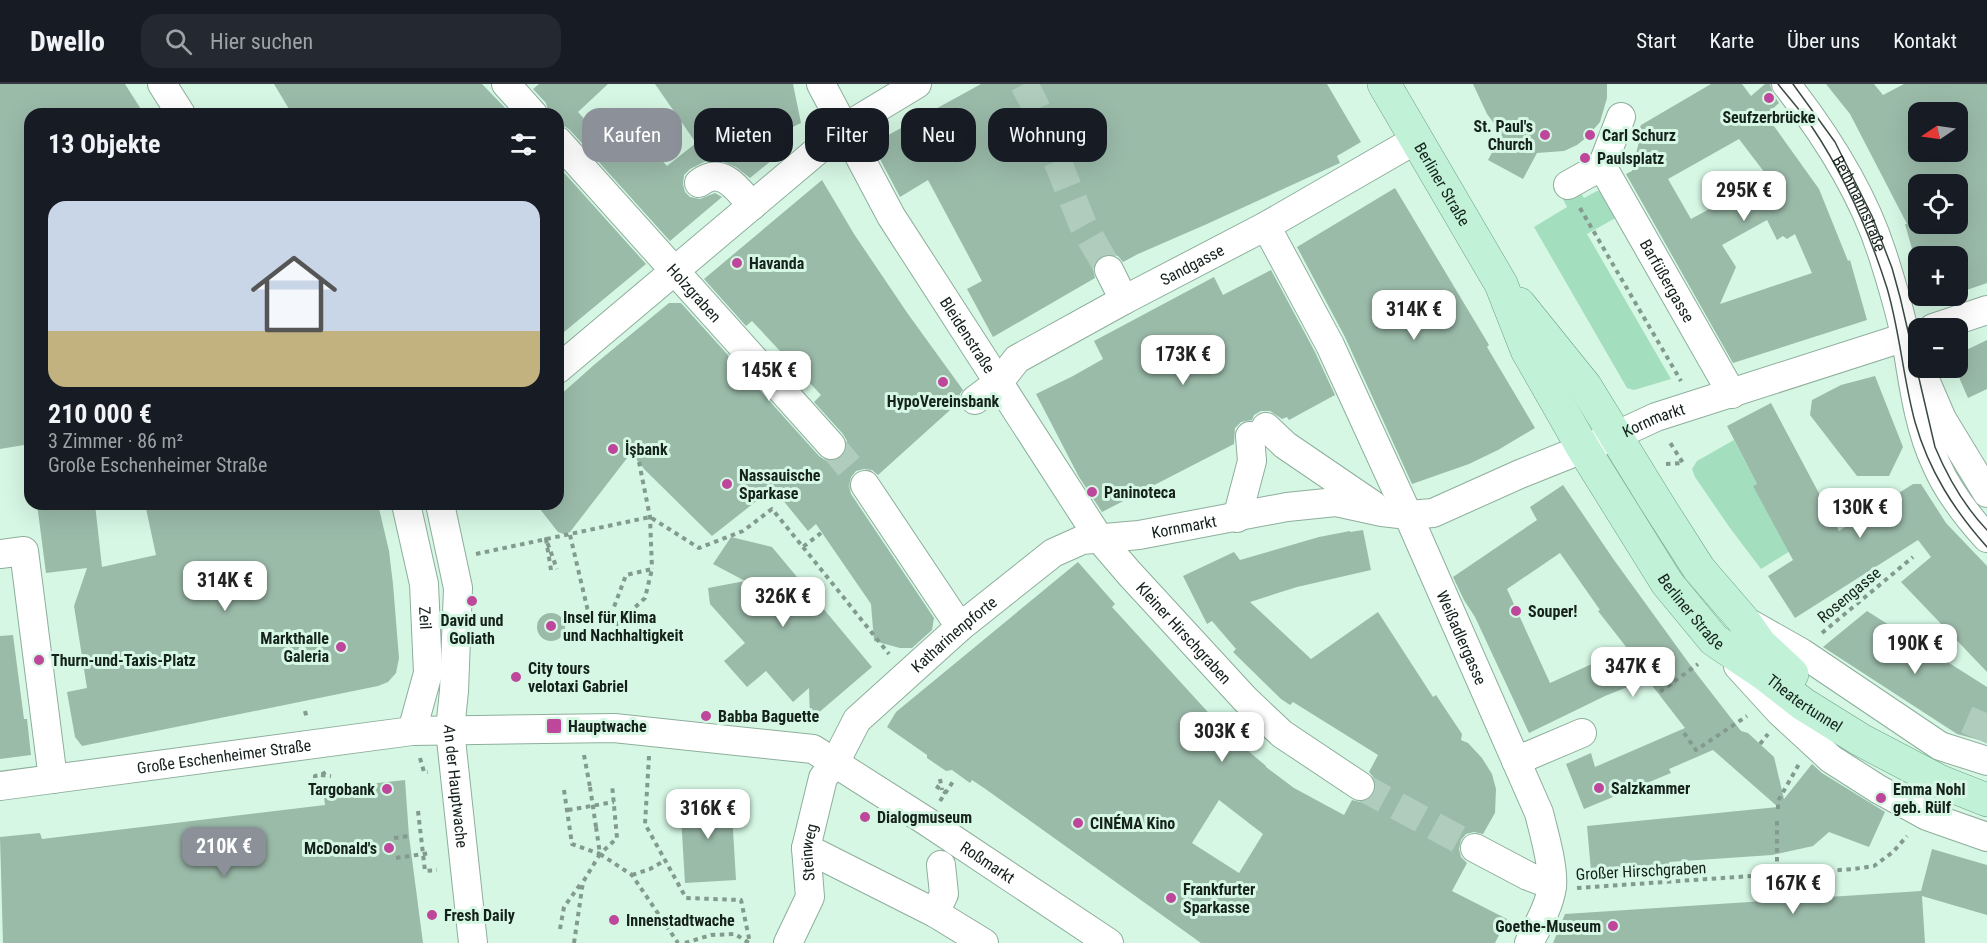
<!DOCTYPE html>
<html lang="de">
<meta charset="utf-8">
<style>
body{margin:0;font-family:"Roboto Condensed",sans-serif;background:#242831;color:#f1f3f6;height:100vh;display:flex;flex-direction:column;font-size:22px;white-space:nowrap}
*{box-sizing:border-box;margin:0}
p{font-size:20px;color:#9ea1a6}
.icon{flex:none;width:33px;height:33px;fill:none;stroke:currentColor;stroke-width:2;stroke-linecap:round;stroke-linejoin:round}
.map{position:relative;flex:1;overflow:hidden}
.side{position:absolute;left:24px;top:24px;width:540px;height:402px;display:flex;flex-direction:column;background:#171b24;border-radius:18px;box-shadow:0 6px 24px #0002}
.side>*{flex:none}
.guide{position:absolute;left:582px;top:24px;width:570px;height:54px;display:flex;gap:12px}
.needle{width:39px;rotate:257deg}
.fabs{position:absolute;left:1908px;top:18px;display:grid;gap:12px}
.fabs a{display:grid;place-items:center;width:60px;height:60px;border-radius:12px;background:#171b24;box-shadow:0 6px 24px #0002;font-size:30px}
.price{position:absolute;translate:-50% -51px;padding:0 14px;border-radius:12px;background:#fff;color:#222;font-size:20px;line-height:39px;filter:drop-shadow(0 2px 3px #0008)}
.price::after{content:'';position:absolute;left:50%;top:36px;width:18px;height:14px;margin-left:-9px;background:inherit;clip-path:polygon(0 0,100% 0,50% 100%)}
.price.current{background:#8c9099;color:#fff}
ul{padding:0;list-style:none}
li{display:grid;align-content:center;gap:12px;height:318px;padding:0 24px}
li+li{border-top:2px solid #363941}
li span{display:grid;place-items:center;height:186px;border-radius:18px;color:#555}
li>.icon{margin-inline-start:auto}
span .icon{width:108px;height:108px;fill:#fffc;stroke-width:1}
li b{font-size:26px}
h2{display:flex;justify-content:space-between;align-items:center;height:72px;padding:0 24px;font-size:26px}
.pill{padding:0 21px;border-radius:18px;background:#171b24;box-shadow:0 6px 24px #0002;font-size:21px;line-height:54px}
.pill.current{background:#8c9099;color:#fff}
header{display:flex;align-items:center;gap:36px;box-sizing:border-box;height:84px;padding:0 30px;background:#171b24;border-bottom:2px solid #363941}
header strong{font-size:28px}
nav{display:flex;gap:33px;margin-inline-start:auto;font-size:21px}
.search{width:420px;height:54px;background:#242831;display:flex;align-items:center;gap:15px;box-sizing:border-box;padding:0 21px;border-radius:18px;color:#9ea1a6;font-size:22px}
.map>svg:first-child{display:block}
.green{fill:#a3debe}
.building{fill:#9bbba9;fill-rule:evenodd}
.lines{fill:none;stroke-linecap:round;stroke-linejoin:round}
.minor-tunnel{stroke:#afccbc;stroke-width:28;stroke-dasharray:28 14;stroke-linecap:butt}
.minor-casing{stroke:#8eae9c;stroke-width:30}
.major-casing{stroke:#6aa284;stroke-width:34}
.path{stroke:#839b8d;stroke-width:4;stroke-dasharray:4.5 4.5;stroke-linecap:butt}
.minor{stroke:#fff;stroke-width:28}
.major{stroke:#c1f1d7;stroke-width:33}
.tram{stroke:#3b4b42;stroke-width:1.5}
.path-bridge{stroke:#839b8d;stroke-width:4;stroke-dasharray:4.5 4.5;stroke-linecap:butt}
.poi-dot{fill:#be479c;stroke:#d6f7e4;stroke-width:2}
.labels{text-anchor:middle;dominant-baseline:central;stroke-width:6;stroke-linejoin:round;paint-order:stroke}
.poi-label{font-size:16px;font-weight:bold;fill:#15211b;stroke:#d6f7e4;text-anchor:start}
.street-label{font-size:16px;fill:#15211b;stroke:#d6f7e4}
</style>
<header>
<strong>Dwello</strong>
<div class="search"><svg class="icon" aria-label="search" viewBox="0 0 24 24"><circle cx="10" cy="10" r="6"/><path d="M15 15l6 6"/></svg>Hier suchen</div>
<nav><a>Start</a><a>Karte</a><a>Über uns</a><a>Kontakt</a></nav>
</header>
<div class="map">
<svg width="1987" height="859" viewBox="0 0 1987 859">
<rect width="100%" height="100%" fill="#d6f7e4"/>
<path class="green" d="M1577 102 1584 114 1597 107H1603L1619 132 1587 150 1671 295 1634 306 1627 304 1534 143 1567 123 1561 111Z
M1734 356 1757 400 1754 402 1805 458 1761 485 1730 444 1695 393 1692 385 1697 377Z"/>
<path class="building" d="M0 0H125L144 30H30V360L0 365Z
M274 0H482L511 30H292Z
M539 0H608L578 28 613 66 635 46 667 82 696 59 655 0H793L801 39 782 48 788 63 750 94 736 83 718 76 704 78 690 85 684 91 683 100 685 108 690 113 700 115 715 109 722 113 670 157 570 46 564 42 558 41V30H549L546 19 533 5Z
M981 0H1327L1361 58 1337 72 1340 79 1207 140 1138 170 1123 178 1118 172 1111 170 1101 172 1095 177 1093 184 1095 194 993 253 967 205 982 197 928 96 900 113 872 60Z
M1473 0H1607V14L1600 38 1587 53 1577 61 1564 67 1537 69 1523 95 1488 76 1502 50 1487 30Z
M1711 0H1742L1751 12 1765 0H1770L1773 10 1779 19 1766 31 1819 105 1848 177 1850 176 1867 236 1733 279 1626 90 1632 87 1640 53 1638 49 1641 41ZM1739 55 1768 93 1691 135 1668 95ZM1767 136 1777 156 1783 152 1787 155 1795 150 1812 189 1720 220 1736 183 1722 161Z
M1826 0H1874L1883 11 1904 0H1987V199L1958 209V172H1914L1905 140H1907L1850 30ZM1918 28H1959L1958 68H1918ZM1918 100H1958V140H1918Z
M558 82 646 180 558 253Z
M822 96 854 150 908 230 963 306 960 310 959 318 878 391 872 386 864 385 856 387 851 393 849 402 851 410 934 534 932 546 912 564H900L874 557 871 520 816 440 808 447 773 404 712 452 645 386 631 369 570 448 564 450 558 448 536 420H558V313L595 280 669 219H681L819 372 825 376 834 377 842 373 847 366V357L843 350 814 318 821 311 752 237 746 242 704 195Z
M1395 104 1489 261 1487 263 1535 344 1498 366 1469 380 1412 400 1345 253 1297 163Z
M1271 186 1315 268 1335 311 1289 336 1287 333 1282 335 1270 327H1261L1254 331 1252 336 1241 338 1235 344 1234 360 1102 428 1079 393 1036 310 1073 292 1103 275 1094 257 1214 193 1223 211Z
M1987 256V305L1968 314 1958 291V270Z
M1875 292 1903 363 1889 392H1857L1810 331 1812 316 1841 301Z
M1771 319 1839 447 1913 400H1921L1946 439 1987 482V588L1901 498 1931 473 1918 456 1795 534 1768 492 1793 476 1753 402 1757 400 1727 342Z
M1563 401 1614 476 1696 589 1741 647 1748 649 1774 673 1784 715 1812 680 1822 689 1885 728 1869 763 1829 748 1813 762 1772 771 1669 778V780L1591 787 1587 742 1778 723 1713 666 1669 685 1671 689 1584 725 1566 680 1591 669 1595 683 1685 644 1647 595 1605 612 1529 649 1475 533 1464 516 1453 493 1537 436 1530 423ZM1560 469 1600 526 1598 527 1627 564 1550 599 1507 505Z
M37 420H95L102 483 156 471 145 420H378L389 467 393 500 399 574 396 589 388 598 378 602 82 662 75 653 67 608 87 604 74 522 87 484 46 489Z
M1363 446 1371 486 1297 503 1250 518 1311 575 1378 528 1433 613 1436 611 1462 650 1461 656 1468 659 1482 674 1492 690 1496 705 1495 729 1483 750 1474 748 1466 750 1461 756 1459 765 1461 773 1467 779 1452 807 1507 835 1495 859H1201L984 704 972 696 970 699 952 686 946 687 927 674V671L887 643 896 628 1078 478 1115 520 1112 523 1227 649 1266 682V683L1294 704 1344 731 1352 716 1360 718 1367 717 1374 711 1376 702 1375 695 1369 688 1378 671 1293 618 1290 621 1281 615 1233 568 1236 565 1212 537 1207 540 1183 492 1234 468 1240 476 1319 453 1350 447V448ZM1219 716 1263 750 1239 789 1192 759Z
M731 453 772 463 872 583 810 636 809 604 793 618 766 587 747 603 724 577 745 559 710 520 708 504 745 497 713 480Z
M1867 527 1987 603V658L1957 650 1823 563Z
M537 543a14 14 0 1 1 28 0a14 14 0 1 1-28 0Z
M13 551 24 635H27L31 671 0 675V552Z
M405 696 409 752 423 859H3L0 753 40 749 42 755 325 721 323 705Z
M731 713 736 796 685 799 680 716Z
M1932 765 1987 781V831L1922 812 1925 859H1553L1565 830 1921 807Z"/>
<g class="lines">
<path class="minor-tunnel" d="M1024 0 1034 19 1083 141 1109 186
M831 361 865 401
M1974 654 1987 624
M1360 702 1475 764"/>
<g class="minor-casing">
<g id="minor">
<path d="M162 0 181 30"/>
<path d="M506 0 533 30"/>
<path id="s1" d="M821 0 891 132 1099 454 1129 489 1245 615 1282 650 1360 702"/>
<path id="s2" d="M1786 0C1826 51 1862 107 1882 169 1891 197 1900 227 1906 256 1913 297 1918 342 1936 380 1948 408 1967 432 1987 454"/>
<path id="s3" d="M558 57 831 361"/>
<path d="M1602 82 1621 33"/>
<path d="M699 99C722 81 738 105 752 122"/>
<path id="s4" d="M1568 101 1602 82 1732 310"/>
<path id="s5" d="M1266 142 1330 261 1408 431 1539 729C1544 749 1554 783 1552 803 1549 823 1538 841 1529 859"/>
<path d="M1109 186 1124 216"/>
<path d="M1933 244 1987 226"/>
<path d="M558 285 844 44 917 0"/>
<path d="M1926 298 1942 335 1987 409"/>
<path id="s6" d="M975 316 999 298 1017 275 1124 216 1266 142 1417 55"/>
<path d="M1266 343 1285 361 1373 421"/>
<path d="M865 401 960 543"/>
<path id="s7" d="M406 420 424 500 428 589 412 647"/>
<path id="s8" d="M440 420 458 504 454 607 450 646 473 859"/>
<path d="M1237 434 1252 377 1250 352"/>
<path d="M0 470 24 467 53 695"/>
<path d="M1749 539 1802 569 1940 662 1987 677"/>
<path d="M1738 582 1780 628 1831 675 1878 705 1927 732 1987 753"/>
<path d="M1516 677 1582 649"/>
<path id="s9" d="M0 702 412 647 614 644 813 665 926 737 1109 859"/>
<path d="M806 764 935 829 984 859"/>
<path d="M1475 764 1528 792 1552 801"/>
<path d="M935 829 944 810 941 781"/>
<path id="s10" d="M788 859 810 813 806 764 823 694 837 675 857 636 960 543 1053 469 1082 456 1139 451 1287 423 1336 418 1382 428 1408 431 1433 429 1520 390 1615 352 1656 333 1918 249"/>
</g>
</g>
<g class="major-casing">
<g id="major">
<path id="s11" d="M1384 0 1501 200 1527 266 1583 364 1667 499 1714 556 1766 591 1803 620 1861 656 1939 697 1987 716"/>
<path d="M1519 220 1585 302 1655 416 1699 485 1743 536 1760 560 1792 590"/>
</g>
</g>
<path class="path" d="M1580 124 1681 297
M639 378 650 433 652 485
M1666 380 1683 379 1669 357
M570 451 591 540
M803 463 889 570
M476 470 650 433 699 464 743 447 772 425 803 463 821 449
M551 486 546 455 557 485
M611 531 626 491 652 485 645 514 616 541
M1822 549 1913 473
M1660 608 1698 580
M305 627 307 635
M1684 649 1696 666 1747 632
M1760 660 1768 650
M584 671 590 703
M649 672 645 740 686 814 741 816 750 859
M420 674 424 688H428
M321 691 331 692
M940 695 942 706
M936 702 946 709
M316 703 315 692 321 691 329 686
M564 706 572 760 600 770 617 754 612 700
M940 717 954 696
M1778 725V717L1799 680
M568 726 614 718
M418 727 425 787 437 786
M1777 737V791
M394 754 409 752
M600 770 632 791 678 859
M396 774 430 769
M632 791 650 785 666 776
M1577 804 1854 785 1874 782 1893 768 1907 752
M560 845 564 823 582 798
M574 859 583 798 600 770 596 743
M685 859 711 851 735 850 749 859"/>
<use href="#minor" class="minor"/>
<use href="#major" class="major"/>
<path class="tram" d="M1778 0C1789 14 1802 28 1812 43 1845 92 1869 148 1887 204 1900 248 1903 294 1915 338 1929 387 1954 426 1987 463
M1793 0 1835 58 1872 132 1892 184 1900 213 1935 363C1948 394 1964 422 1987 446"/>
<path class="path-bridge" d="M590 703 596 743"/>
</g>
<g class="poi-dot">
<circle cx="1769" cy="14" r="6"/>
<circle cx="1545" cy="51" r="6"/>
<circle cx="1590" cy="51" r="6"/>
<circle cx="1585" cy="74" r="6"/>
<circle cx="737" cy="179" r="6"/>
<circle cx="943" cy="298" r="6"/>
<circle cx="613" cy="365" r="6"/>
<circle cx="727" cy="400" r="6"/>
<circle cx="1092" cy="408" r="6"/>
<circle cx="472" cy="517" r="6"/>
<circle cx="1516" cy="527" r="6"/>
<circle cx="551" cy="542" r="6"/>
<circle cx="341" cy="563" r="6"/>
<circle cx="39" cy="576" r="6"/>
<circle cx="516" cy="593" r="6"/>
<circle cx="706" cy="632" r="6"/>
<rect x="546" y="634" width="16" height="16" rx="3"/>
<circle cx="1599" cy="704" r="6"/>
<circle cx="387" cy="705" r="6"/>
<circle cx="1881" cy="714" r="6"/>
<circle cx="865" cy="733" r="6"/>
<circle cx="1078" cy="739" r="6"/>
<circle cx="389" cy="764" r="6"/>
<circle cx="1171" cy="814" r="6"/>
<circle cx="432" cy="831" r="6"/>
<circle cx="614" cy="836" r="6"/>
<circle cx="1613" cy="842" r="6"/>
</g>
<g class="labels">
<g class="poi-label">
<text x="1769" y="33" text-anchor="middle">Seufzerbrücke</text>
<text x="1533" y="42" text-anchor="end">St. Paul's<tspan x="1533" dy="18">Church</tspan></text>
<text x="1602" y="51">Carl Schurz</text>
<text x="1597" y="74">Paulsplatz</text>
<text x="749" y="179">Havanda</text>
<text x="943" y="317" text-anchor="middle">HypoVereinsbank</text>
<text x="625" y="365">İşbank</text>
<text x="739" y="391">Nassauische<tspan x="739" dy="18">Sparkase</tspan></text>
<text x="1104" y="408">Paninoteca</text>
<text x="1528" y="527">Souper!</text>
<text x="563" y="533">Insel für Klima<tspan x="563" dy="18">und Nachhaltigkeit</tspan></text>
<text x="472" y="536" text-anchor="middle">David und<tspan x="472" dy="18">Goliath</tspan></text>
<text x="329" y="554" text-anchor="end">Markthalle<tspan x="329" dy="18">Galeria</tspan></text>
<text x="51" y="576">Thurn-und-Taxis-Platz</text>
<text x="528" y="584">City tours<tspan x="528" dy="18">velotaxi Gabriel</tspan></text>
<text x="718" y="632">Babba Baguette</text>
<text x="568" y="642">Hauptwache</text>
<text x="1611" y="704">Salzkammer</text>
<text x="375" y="705" text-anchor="end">Targobank</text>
<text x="1893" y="705">Emma Nohl<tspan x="1893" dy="18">geb. Rülf</tspan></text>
<text x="877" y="733">Dialogmuseum</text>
<text x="1090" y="739">CINÉMA Kino</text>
<text x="377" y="764" text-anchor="end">McDonald's</text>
<text x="1183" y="805">Frankfurter<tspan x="1183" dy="18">Sparkasse</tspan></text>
<text x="444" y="831">Fresh Daily</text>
<text x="626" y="836">Innenstadtwache</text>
<text x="1601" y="842" text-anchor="end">Goethe-Museum</text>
</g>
<g class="street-label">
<text stroke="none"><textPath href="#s11" startOffset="116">Berliner Straße</textPath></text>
<text stroke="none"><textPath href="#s2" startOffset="141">Bethmannstraße</textPath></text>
<text stroke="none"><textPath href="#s6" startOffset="258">Sandgasse</textPath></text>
<text stroke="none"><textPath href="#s4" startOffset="171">Barfüßergasse</textPath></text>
<text stroke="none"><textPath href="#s3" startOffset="204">Holzgraben</textPath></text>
<text stroke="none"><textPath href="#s1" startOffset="291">Bleidenstraße</textPath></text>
<text stroke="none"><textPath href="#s10" startOffset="1124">Kornmarkt</textPath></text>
<text stroke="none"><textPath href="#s10" startOffset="632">Kornmarkt</textPath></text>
<text transform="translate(1849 511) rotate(-40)">Rosengasse</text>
<text stroke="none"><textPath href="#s11" startOffset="612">Berliner Straße</textPath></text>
<text stroke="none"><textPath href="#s7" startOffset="116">Zeil</textPath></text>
<text stroke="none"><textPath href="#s1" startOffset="660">Kleiner Hirschgraben</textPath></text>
<text stroke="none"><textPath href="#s10" startOffset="369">Katharinenpforte</textPath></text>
<text stroke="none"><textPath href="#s5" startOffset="456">Weißadlergasse</textPath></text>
<text stroke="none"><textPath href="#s11" startOffset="759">Theatertunnel</textPath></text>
<text stroke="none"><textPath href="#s9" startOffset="226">Große Eschenheimer Straße</textPath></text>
<text stroke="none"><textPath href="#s8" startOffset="285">An der Hauptwache</textPath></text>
<text stroke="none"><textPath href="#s10" startOffset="96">Steinweg</textPath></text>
<text stroke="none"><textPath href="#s9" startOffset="1026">Roßmarkt</textPath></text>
<text transform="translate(1641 787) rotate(-3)">Großer Hirschgraben</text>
</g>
</g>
</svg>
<div class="fabs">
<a><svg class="needle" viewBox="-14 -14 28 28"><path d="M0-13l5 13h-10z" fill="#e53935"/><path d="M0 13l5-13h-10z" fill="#9ea1a6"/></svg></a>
<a><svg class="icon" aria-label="locate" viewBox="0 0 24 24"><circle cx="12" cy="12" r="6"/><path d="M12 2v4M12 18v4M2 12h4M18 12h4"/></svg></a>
<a>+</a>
<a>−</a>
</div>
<b class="price" style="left:1744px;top:138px">295K €</b>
<b class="price" style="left:1414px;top:257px">314K €</b>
<b class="price" style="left:1183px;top:302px">173K €</b>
<b class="price" style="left:769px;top:318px">145K €</b>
<b class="price" style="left:1860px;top:455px">130K €</b>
<b class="price" style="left:225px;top:528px">314K €</b>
<b class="price" style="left:783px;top:544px">326K €</b>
<b class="price" style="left:1915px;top:591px">190K €</b>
<b class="price" style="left:1633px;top:614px">347K €</b>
<b class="price" style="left:1222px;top:679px">303K €</b>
<b class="price" style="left:708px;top:756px">316K €</b>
<b class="price current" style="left:224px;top:794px">210K €</b>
<b class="price" style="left:1793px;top:831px">167K €</b>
<div class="guide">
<a class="pill current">Kaufen</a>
<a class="pill">Mieten</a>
<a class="pill">Filter</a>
<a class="pill">Neu</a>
<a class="pill">Wohnung</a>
</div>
<section class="side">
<h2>13 Objekte<svg class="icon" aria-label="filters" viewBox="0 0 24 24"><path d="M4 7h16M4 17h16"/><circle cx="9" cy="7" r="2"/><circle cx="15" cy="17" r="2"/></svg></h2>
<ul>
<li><span style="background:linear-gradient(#c9d6e8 70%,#c2b280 0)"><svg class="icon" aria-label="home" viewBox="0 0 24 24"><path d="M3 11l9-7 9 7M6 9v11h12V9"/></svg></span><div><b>210 000 €</b><p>3 Zimmer · 86 m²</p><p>Große Eschenheimer Straße</p></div></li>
</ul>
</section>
</div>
